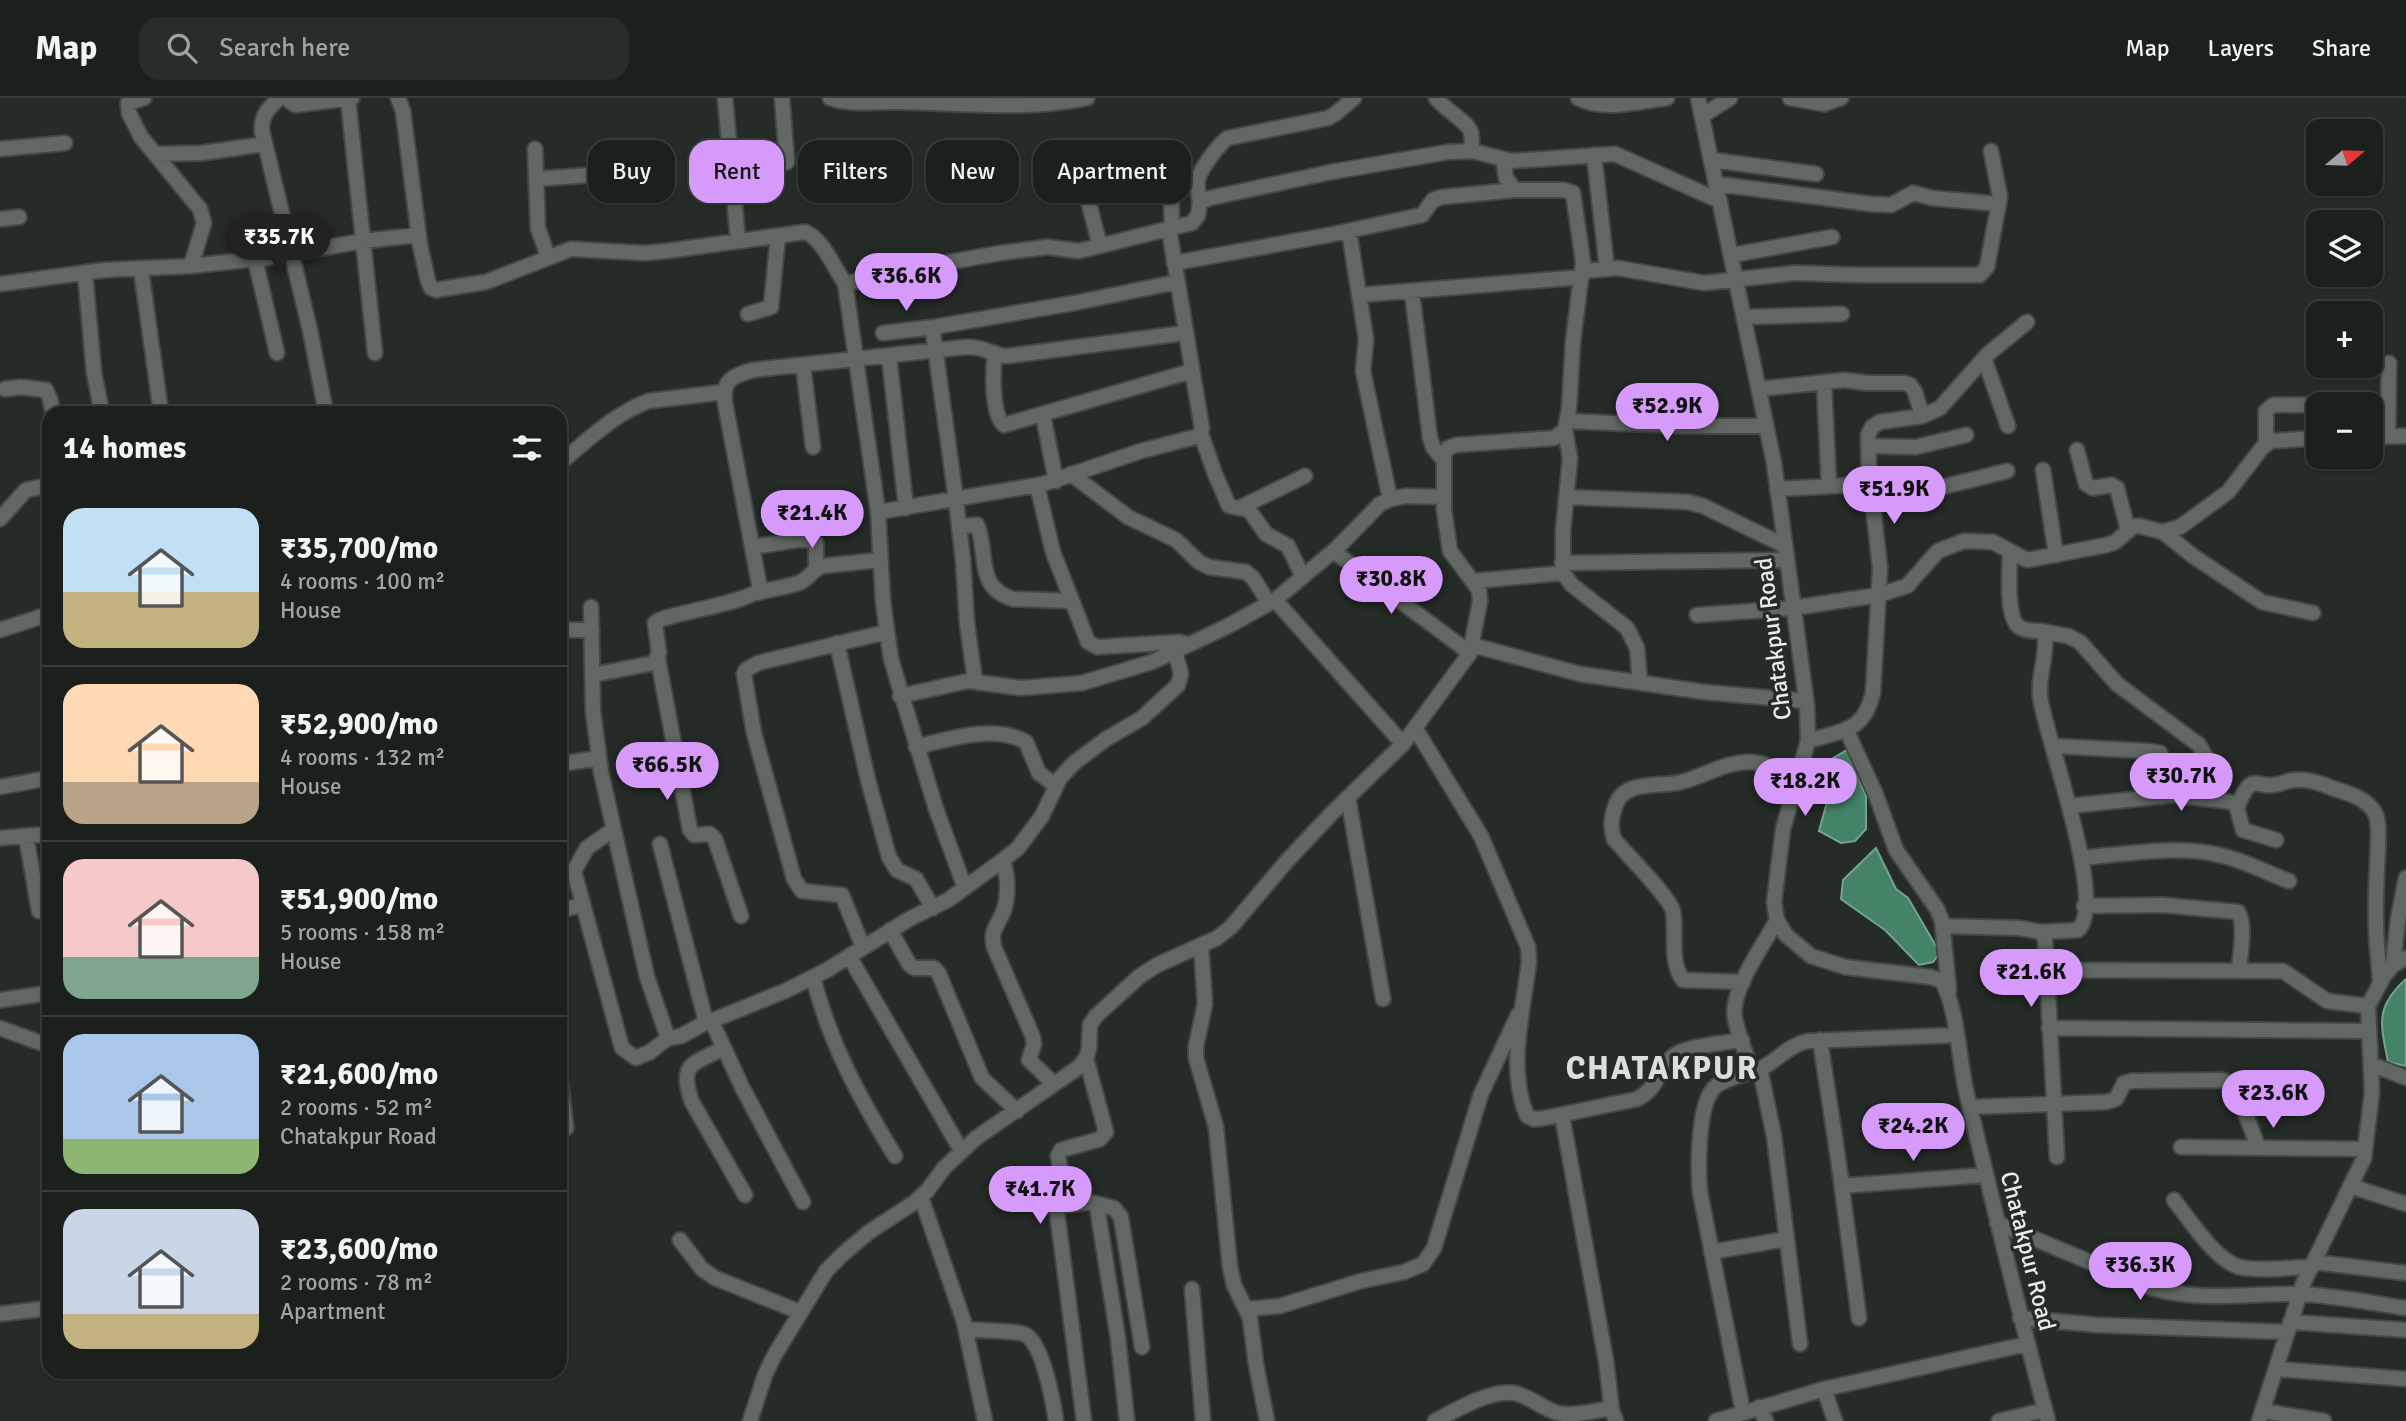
<!DOCTYPE html>
<meta charset="utf-8">
<style>
body{margin:0;font-family:Signika,sans-serif;background:#292d2a;color:#f1f3f6;height:100vh;display:flex;flex-direction:column;font-size:26px;white-space:nowrap}
*{box-sizing:border-box;margin:0}
p{font-size:23px;color:#a0a3a4}
.icon{flex:none;width:38px;height:38px;fill:none;stroke:currentColor;stroke-width:2;stroke-linecap:round;stroke-linejoin:round}
.map{position:relative;flex:1;overflow:hidden}
.drawer{position:absolute;left:42px;top:308px;width:525px;height:973px;display:flex;flex-direction:column;background:#1c201d;border-radius:21px;box-shadow:0 2px 5px #0004,0 0 0 2px #3a3e3b}
.drawer>*{flex:none}
.hud{position:absolute;left:588px;top:42px;width:665px;height:63px;display:flex;gap:14px}
.needle{width:46px;rotate:71deg}
.controls{position:absolute;left:2306px;top:21px;display:grid;gap:14px}
.controls a{display:grid;place-items:center;width:77px;height:77px;border-radius:14px;background:#1c201d;box-shadow:0 2px 5px #0004,0 0 0 2px #3a3e3b;font-size:35px}
.price{position:absolute;translate:-50% -60px;padding:0 16px;border-radius:24px;background:#d69bfa;color:#111;font-size:23px;line-height:46px;filter:drop-shadow(0 2px 4px #0008)}
.price::after{content:'';position:absolute;left:50%;top:42px;width:21px;height:16px;margin-left:-10px;background:inherit;clip-path:polygon(0 0,100% 0,50% 100%)}
.price.selected{background:#222;color:#fff}
ul{padding:0;list-style:none}
li{display:flex;align-items:center;gap:21px;height:175px;padding:0 21px}
li+li{border-top:2px solid #3a3e3b}
li span{display:grid;place-items:center;flex:none;width:196px;height:140px;border-radius:21px;color:#555}
li>.icon{margin-inline-start:auto}
span .icon{width:84px;height:84px;fill:#fffc;stroke-width:1}
li b{font-size:30px}
h2{display:flex;justify-content:space-between;align-items:center;height:84px;padding:0 21px;font-size:30px}
.chip{padding:0 24px;border-radius:21px;background:#1c201d;box-shadow:0 2px 5px #0004,0 0 0 2px #3a3e3b;font-size:24px;line-height:63px}
.chip.selected{background:#d69bfa;color:#111}
header{display:flex;align-items:center;gap:42px;box-sizing:border-box;height:98px;padding:0 35px;background:#1c201d;border-bottom:2px solid #3a3e3b}
header strong{font-size:33px}
nav{display:flex;gap:38px;margin-inline-start:auto;font-size:24px}
.search{width:490px;height:63px;background:#292d2a;display:flex;align-items:center;gap:18px;box-sizing:border-box;padding:0 24px;border-radius:21px;color:#a0a3a4;font-size:26px}
.map>svg:first-child{display:block}
.water{fill:#448365;stroke:#76a38d;stroke-width:2}
.lines{fill:none;stroke-linecap:round;stroke-linejoin:round}
.minor-casing{stroke:#434745;stroke-width:18}
.minor{stroke:#616763;stroke-width:14}
.labels{text-anchor:middle;dominant-baseline:central;stroke-width:7;stroke-linejoin:round;paint-order:stroke}
.street-label{font-size:24px;fill:#eaedeb;stroke:#252b27}
.district-label{font-size:32px;font-weight:bold;letter-spacing:2px;fill:#d8e0dc;stroke:#252b27}
</style>
<header>
<strong>Map</strong>
<div class="search"><svg class="icon" aria-label="search" viewBox="0 0 24 24"><circle cx="10" cy="10" r="6"/><path d="M15 15l6 6"/></svg>Search here</div>
<nav><a>Map</a><a>Layers</a><a>Share</a></nav>
</header>
<div class="map">
<svg width="2406" height="1323" viewBox="0 0 2406 1323">
<rect width="100%" height="100%" fill="#252b27"/>
<path class="water" d="M1847 652 1866 698V731L1855 743 1841 745 1819 733 1832 686 1828 663Z
M1876 750 1896 791 1908 800 1940 855 1933 864 1919 867 1885 832 1841 801 1843 782Z
M2406 881V968L2388 964C2381 927 2374 910 2406 881Z"/>
<g class="lines">
<g class="minor-casing">
<path id="minor" d="M279 0C268 11 261 17 262 33L310 232 326 315
M286 0 295 7 352 0
M398 0 403 13 420 147 428 183 431 190 436 192 486 184 571 151 643 155 667 153 805 134C824 142 833 169 845 185L853 184 927 168 1000 155 1047 149 1079 153 1192 125 1198 117 1200 104 1210 100 1331 74 1448 54 1472 53 1512 63 1615 56 1720 103
M725 0 738 143
M782 0 787 64
M830 0C852 8 877 3 900 4 962 5 1026 13 1087 0
M1436 0C1444 11 1468 24 1471 34 1472 40 1472 47 1472 53
M1578 0C1603 14 1640 3 1667 0
M1698 0 1774 365 1807 608 1808 643 1783 731 1774 804 1777 822 1786 837 1811 858 1845 869 1931 879 1942 883C1959 916 1958 960 1967 997 1993 1106 2019 1215 2048 1323
M1790 0 1824 6 1841 0
M348 1 375 255
M1702 18 1730 0
M0 51 65 45
M535 51 538 130 548 159
M156 56 202 55 265 46
M1594 57 1607 171
M1712 62 1816 76
M536 81 604 76
M1717 86 1871 106 1891 107 1913 95 1932 100 1999 106
M1200 104C1199 97 1196 88 1198 81 1201 70 1219 46 1228 40L1328 20 1335 16 1354 0
M0 121 19 119
M1349 133 1366 241 1363 273 1390 401
M1100 148 1088 102 1090 98 1098 95 1167 88 1171 95 1172 130
M1732 157 1832 139
M255 161 277 255
M1174 165 1329 137 1422 117 1433 102 1442 99 1515 92
M191 168 266 160 363 143 419 137
M141 171 161 315
M1582 173 1618 170 1704 185 1795 175 1860 177H1980L1987 169 2000 99 1991 53
M85 175 94 275 102 315
M845 185 878 414 883 504 891 561 936 711 965 790
M0 186 104 172 191 168 204 125 200 111 141 39 129 15 128 5 144 0
M1412 194 1430 340 1433 349 1444 363
M1360 197 1582 179
M748 216 771 209 778 138
M1745 219 1842 216
M883 235 934 229
M995 255C993 272 991 316 1004 327L1192 273
M889 258 906 410
M1984 260 2008 328
M803 267 813 349
M1824 284 1829 388
M5 291 21 289 46 292 50 301 53 315
M1759 291 1844 282 1867 285H1904L1910 287 1915 294 1922 318
M1043 317 1056 383
M1568 323 1681 328H1766
M1565 332 1570 360 1563 433V475L1572 487 1627 530 1637 550 1640 585
M1201 336 1215 376 1229 408 1249 412 1266 436 1288 448 1303 479
M2388 338 2389 265
M2371 339 2406 338
M2266 345V313L2273 307 2388 306
M1868 348 1916 349 1966 337
M2077 352 2086 386 2093 390 2112 387 2117 390 2128 432
M560 365C588 342 615 315 649 303L724 294
M2043 372 2056 457
M1071 376 1128 419 1176 442 1199 464 1209 469 1246 474 1253 480 1269 505
M1037 387 1053 454 1088 544 1097 549 1179 544 1188 546
M1777 391 1871 386
M1566 399 1688 404 1703 408 1785 448
M1874 406 2007 373
M1239 410 1305 378
M878 414 1043 386 1141 353 1199 338 1202 331 1169 131
M0 421 26 392 49 387
M959 428 977 427C989 454 974 489 1013 501L1071 503
M2163 434 2193 458 2262 504 2313 515
M753 449 797 442H813L816 445V469
M1333 453 1470 555
M2010 454C2010 471 2005 518 2019 529 2025 533 2034 533 2041 533L2045 539C2047 559 2038 578 2040 598 2045 639 2108 804 2078 832L2041 834
M1562 465 1787 462
M1474 483 1563 475
M757 495C771 491 788 489 801 484 811 479 812 471 823 468L880 462
M1275 502 1403 646
M591 509 593 613 601 674 647 879 668 940 681 938 701 927 785 893 827 872 911 820 948 802 1003 762 1018 750 1042 718 1060 680 1074 665 1106 641 1142 620 1178 587 1181 576 1175 553
M1697 517 1793 510 1878 497 1907 488 1938 453 1964 443 1993 444 2027 462 2107 447 2115 444 2134 428H2139L2163 434 2180 429 2228 394 2262 350 2271 343 2319 340
M0 532 49 516
M560 532H592
M2041 533 2068 538 2080 544 2117 586 2199 647 2207 661 2206 701
M837 545 868 682 889 759 897 772 916 781 933 810
M1472 547 1580 576 1704 594 1806 603
M658 561 690 732 694 737 710 736 715 741 741 818
M592 577 654 565 659 555 655 525 659 522C679 514 749 504 760 491L725 305C722 281 733 278 753 272L966 249C986 248 992 258 1007 258L1185 235
M975 583 967 525 963 462 956 402 933 234 934 229 1074 205 1177 184
M900 598 968 583 1021 590 1082 585 1152 564 1228 528 1275 502 1337 450 1380 406 1390 401 1406 398 1443 399
M1415 630 1481 738 1528 849 1529 864C1523 913 1507 971 1527 1018L1534 1021 1545 1020 1637 1001C1658 991 1657 973 1672 959 1684 948 1724 945 1742 942
M1846 631 1876 697 1896 752 1937 811 1942 823 1949 892
M1808 643C1843 632 1863 635 1873 595L1880 470 1869 373 1868 337 1872 329 1880 324 1922 318 1940 310 1988 256 2027 224
M2053 648 2149 653 2160 655 2163 666 2161 699
M916 649C949 641 994 626 1026 644L1039 675 1056 688
M560 666 599 660
M0 689 49 680
M1348 699 1383 901
M2069 708 2174 697 2225 703 2234 705 2237 710 2243 732 2276 742
M2237 710C2254 667 2255 696 2285 684 2299 679 2318 684 2332 690 2347 695 2364 699 2374 713 2380 723 2378 738 2378 750 2377 775 2375 800 2376 825 2376 845 2379 864 2380 884
M614 731 587 750 574 773 622 950 636 960 650 954 668 940
M26 738 39 813
M0 740 49 736
M660 746 706 924
M2081 760C2125 756 2180 746 2223 758 2245 763 2267 775 2289 783
M1003 762C1008 779 1009 795 1004 812 998 828 990 831 994 849L1033 939 1034 946 1029 962 1054 986
M2084 808 2163 807 2238 814C2246 825 2240 858 2239 872
M560 813 583 806
M1943 828 2019 830 2041 834 2045 840 2057 1059
M890 832 909 866 914 870H934L939 876 982 980 1017 1013
M1201 847 1205 906 1196 948V960L1216 1029 1230 1169 1234 1187 1250 1220 1256 1266 1267 1323
M863 849 842 797 802 793 794 781 754 635 744 576 746 572 758 565 886 534
M849 858 961 1052
M2393 867 2398 821 2406 780
M2047 872 2283 873 2327 903 2368 908
M813 879C830 946 859 999 895 1058
M1743 884 1683 882C1669 863 1677 835 1673 813 1669 798 1626 756 1614 741 1610 729 1611 720 1615 709 1624 679 1662 691 1685 683 1708 676 1733 660 1758 665 1771 667 1784 677 1796 684
M0 902 49 895
M711 922 742 989 803 1104
M0 930 49 948
M2049 930 2369 933
M1820 942 1838 1060 1859 1220
M724 950C693 966 678 965 692 1004L745 1097
M2371 966 2406 980
M1760 971 1774 1038 1800 1246
M1752 973C1746 956 1739 939 1735 921 1729 893 1764 847 1777 822
M560 981 566 1030
M1970 1009 2106 1004 2116 1001 2124 985 2132 983 2222 982 2233 987 2237 993 2258 1049
M1562 1017 1606 1263 1612 1313
M2181 1049 2365 1051
M1842 1088 1986 1077
M2350 1088 2406 1106
M921 1099 964 1224 985 1323
M2174 1102C2189 1121 2215 1162 2239 1169 2259 1174 2291 1169 2312 1169
M1094 1105 1114 1110 1121 1119 1142 1249
M1059 1108 1090 1104 1097 1108 1118 1241 1127 1323
M1997 1125 2152 1190C2200 1204 2249 1195 2298 1196 2334 1197 2371 1205 2406 1210
M680 1142 702 1171 715 1180 800 1214
M1711 1154 1787 1141
M2314 1164 2406 1175
M1192 1191 1203 1323
M1247 1211 1280 1208 1361 1183 1404 1174 1423 1166 1434 1150 1481 996 1518 917
M0 1216 49 1210
M2020 1220 2097 1227 2287 1234
M2290 1224 2406 1232
M966 1231C979 1233 1017 1232 1026 1237 1043 1247 1053 1303 1056 1323
M2276 1271 2406 1281
M1824 1291 1835 1323
M1759 1309 1766 1323
M2263 1313 2324 1323
M1743 1314 1700 1094C1698 1070 1697 1004 1716 988 1729 978 1747 977 1762 970 1779 961 1789 947 1808 943L1956 937
M750 1323 765 1277 774 1258 826 1173 844 1155 869 1134 915 1104 927 1093 944 1070 976 1040 1079 969 1086 960 1089 951 1090 927 1096 918 1140 878 1157 867 1217 840 1231 829 1287 763 1331 716 1403 646 1470 555 1480 503 1479 492 1450 453 1444 412V356L1448 350 1456 347 1554 340 1565 332 1569 311 1573 243 1583 164 1573 95 1564 92H1515L1506 80 1503 62
M1084 1323 1057 1114 1065 1097 1058 1058 1061 1052 1100 1041 1106 1034 1086 960
M1435 1323C1456 1312 1489 1292 1513 1295 1529 1297 1542 1311 1558 1315 1572 1319 1593 1313 1607 1311L1612 1313 1616 1323
M1716 1323 1824 1291 2027 1246
M1999 1323 2045 1312
M2259 1323 2303 1186 2364 1060 2372 994 2368 908 2384 878 2393 867 2406 860"/>
</g>
<use href="#minor" class="minor"/>
</g>
<g class="labels">
<g class="street-label">
<text transform="translate(1773 541) rotate(-97)">Chatakpur Road</text>
<text transform="translate(2028 1153) rotate(76)">Chatakpur Road</text>
</g>
<g class="district-label">
<text x="1662" y="970">CHATAKPUR</text>
</g>
</g>
</svg>
<div class="controls">
<a><svg class="needle" viewBox="-14 -14 28 28"><path d="M0-13l5 13h-10z" fill="#e53935"/><path d="M0 13l5-13h-10z" fill="#a0a3a4"/></svg></a>
<a><svg class="icon" aria-label="layers" viewBox="0 0 24 24"><path d="M12 4l9 5-9 5-9-5zM3 14l9 5 9-5"/></svg></a>
<a>+</a>
<a>−</a>
</div>
<b class="price selected" style="left:279px;top:176px">₹35.7K</b>
<b class="price" style="left:906px;top:215px">₹36.6K</b>
<b class="price" style="left:1667px;top:345px">₹52.9K</b>
<b class="price" style="left:1894px;top:428px">₹51.9K</b>
<b class="price" style="left:812px;top:452px">₹21.4K</b>
<b class="price" style="left:1391px;top:518px">₹30.8K</b>
<b class="price" style="left:667px;top:704px">₹66.5K</b>
<b class="price" style="left:2181px;top:715px">₹30.7K</b>
<b class="price" style="left:1805px;top:720px">₹18.2K</b>
<b class="price" style="left:2031px;top:911px">₹21.6K</b>
<b class="price" style="left:2273px;top:1032px">₹23.6K</b>
<b class="price" style="left:1913px;top:1065px">₹24.2K</b>
<b class="price" style="left:1040px;top:1128px">₹41.7K</b>
<b class="price" style="left:2140px;top:1204px">₹36.3K</b>
<div class="hud">
<a class="chip">Buy</a>
<a class="chip selected">Rent</a>
<a class="chip">Filters</a>
<a class="chip">New</a>
<a class="chip">Apartment</a>
</div>
<section class="drawer">
<h2>14 homes<svg class="icon" aria-label="filters" viewBox="0 0 24 24"><path d="M4 7h16M4 17h16"/><circle cx="9" cy="7" r="2"/><circle cx="15" cy="17" r="2"/></svg></h2>
<ul>
<li><span style="background:linear-gradient(#bfe0f5 60%,#c2b280 0)"><svg class="icon" aria-label="home" viewBox="0 0 24 24"><path d="M3 11l9-7 9 7M6 9v11h12V9"/></svg></span><div><b>₹35,700/mo</b><p>4 rooms · 100 m²</p><p>House</p></div></li>
<li><span style="background:linear-gradient(#ffd9b3 70%,#b9a48a 0)"><svg class="icon" aria-label="home" viewBox="0 0 24 24"><path d="M3 11l9-7 9 7M6 9v11h12V9"/></svg></span><div><b>₹52,900/mo</b><p>4 rooms · 132 m²</p><p>House</p></div></li>
<li><span style="background:linear-gradient(#f6c9c9 70%,#7fa58c 0)"><svg class="icon" aria-label="home" viewBox="0 0 24 24"><path d="M3 11l9-7 9 7M6 9v11h12V9"/></svg></span><div><b>₹51,900/mo</b><p>5 rooms · 158 m²</p><p>House</p></div></li>
<li><span style="background:linear-gradient(#a9c7e8 75%,#8fb573 0)"><svg class="icon" aria-label="home" viewBox="0 0 24 24"><path d="M3 11l9-7 9 7M6 9v11h12V9"/></svg></span><div><b>₹21,600/mo</b><p>2 rooms · 52 m²</p><p>Chatakpur Road</p></div></li>
<li><span style="background:linear-gradient(#c9d6e8 75%,#c2b280 0)"><svg class="icon" aria-label="home" viewBox="0 0 24 24"><path d="M3 11l9-7 9 7M6 9v11h12V9"/></svg></span><div><b>₹23,600/mo</b><p>2 rooms · 78 m²</p><p>Apartment</p></div></li>
</ul>
</section>
</div>
